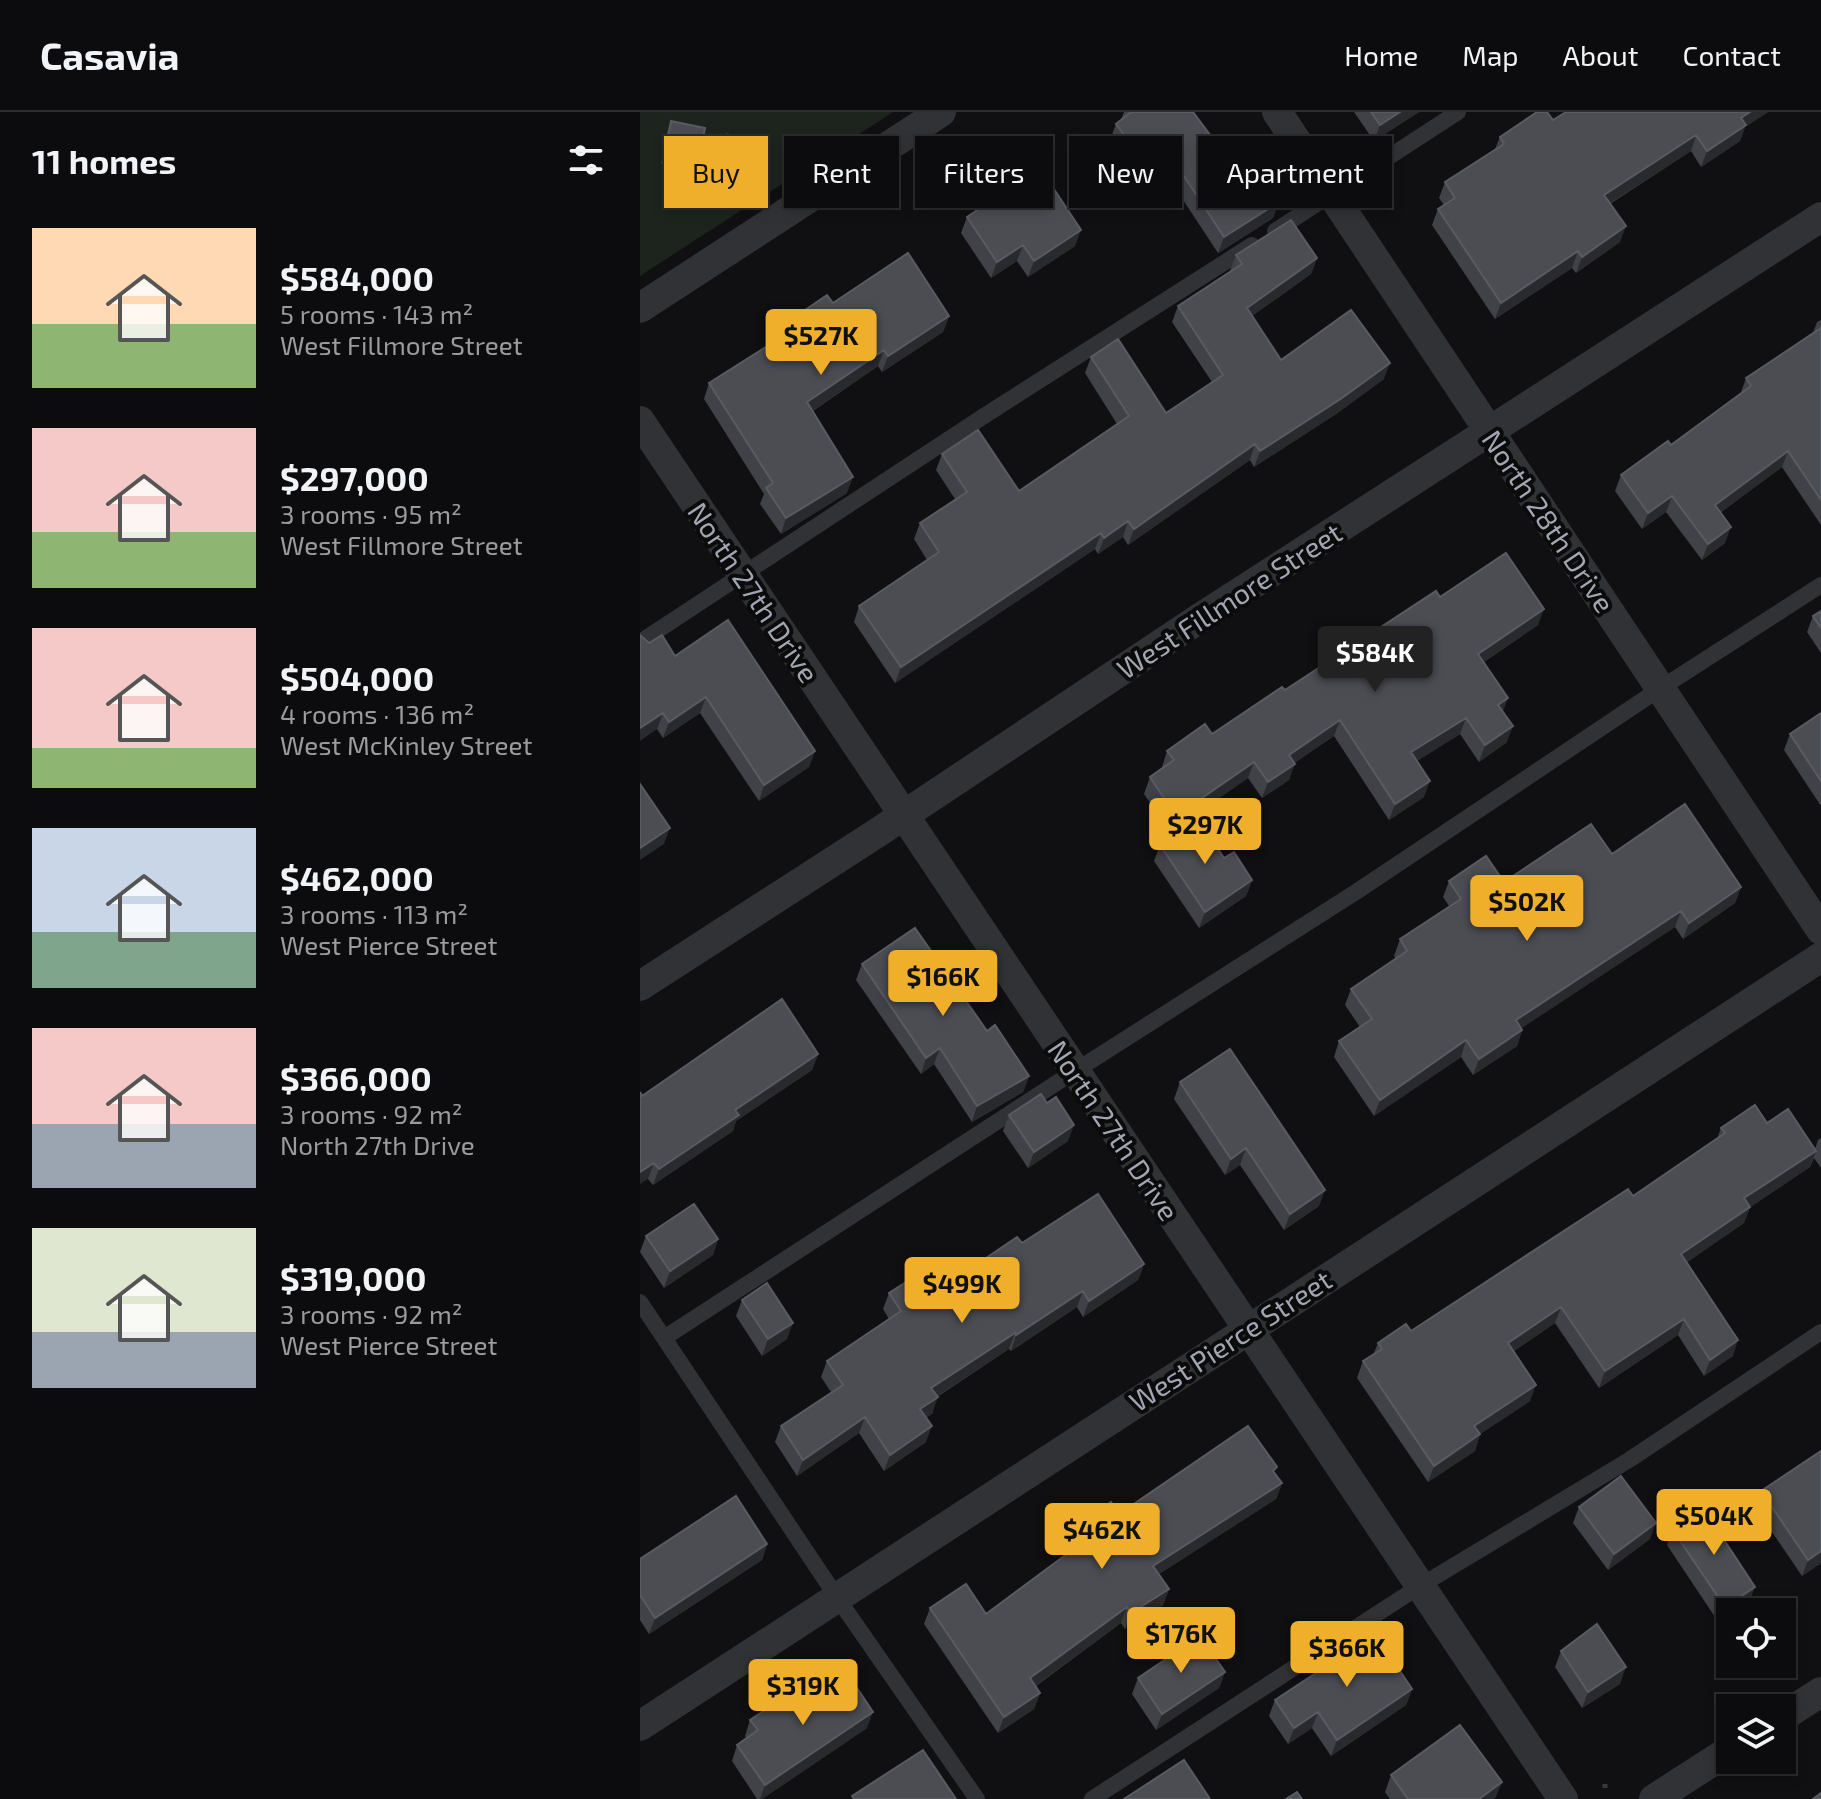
<!DOCTYPE html>
<meta charset="utf-8">
<style>
body{margin:0;font-family:"Exo 2",sans-serif;background:#1a1a1c;color:#f1f3f6;height:100vh;display:flex;flex-direction:column;font-size:30px;white-space:nowrap}
*{box-sizing:border-box;margin:0}
p{font-size:26px;color:#9a9b9e}
.icon{flex:none;width:44px;height:44px;fill:none;stroke:currentColor;stroke-width:2;stroke-linecap:round;stroke-linejoin:round}
.map{position:relative;flex:1;overflow:hidden}
.panel{display:flex;flex-direction:column;background:#0c0c0e;width:640px}
.panel>*{flex:none}
.hud{position:absolute;left:24px;top:24px;width:760px;height:72px;display:flex;gap:16px}
.controls{position:absolute;left:1076px;top:1486px;display:grid;gap:16px}
.controls a{display:grid;place-items:center;width:80px;height:80px;border-radius:0px;background:#0c0c0e;box-shadow:0 4px 12px #0003,0 0 0 2px #2c2c2e;font-size:40px}
.price{position:absolute;translate:-50% -68px;padding:0 18px;border-radius:8px;background:#f0af2a;color:#111;font-size:26px;line-height:52px;filter:drop-shadow(0 2px 4px #0008)}
.price::after{content:'';position:absolute;left:50%;top:48px;width:24px;height:18px;margin-left:-12px;background:inherit;clip-path:polygon(0 0,100% 0,50% 100%)}
.price.current{background:#222;color:#fff}
ul{padding:0;list-style:none}
li{display:flex;align-items:center;gap:24px;height:200px;padding:0 32px}
li span{display:grid;place-items:center;flex:none;width:224px;height:160px;border-radius:0px;color:#555}
li>.icon{margin-inline-start:auto}
span .icon{width:96px;height:96px;fill:#fffc;stroke-width:1}
li b{font-size:34px}
h2{display:flex;justify-content:space-between;align-items:center;height:96px;padding:0 32px;font-size:34px}
.chip{padding:0 28px;border-radius:0px;background:#0c0c0e;box-shadow:0 4px 12px #0003,0 0 0 2px #2c2c2e;font-size:28px;line-height:72px}
.chip.current{background:#f0af2a;color:#111}
header{display:flex;align-items:center;gap:48px;box-sizing:border-box;height:112px;padding:0 40px;background:#0c0c0e;border-bottom:2px solid #2c2c2e}
header strong{font-size:38px}
nav{display:flex;gap:44px;margin-inline-start:auto;font-size:28px}
main{display:flex;flex:1;min-height:0}
.map>svg:first-child{display:block}
.green{fill:#1d241d}
.lines{fill:none;stroke-linecap:round;stroke-linejoin:round}
.path{stroke:#37393d;stroke-width:5;stroke-dasharray:4 6;stroke-linecap:butt}
.service{stroke:#313236;stroke-width:16}
.minor{stroke:#313236;stroke-width:30}
.wall{fill:#414247}
.shaded-wall{fill:#292a2d}
.building{fill:#4c4d53;stroke:#595b62;stroke-width:2}
.labels{text-anchor:middle;dominant-baseline:central;stroke-width:8;stroke-linejoin:round;paint-order:stroke}
.street-label{font-size:28px;fill:#a1a6b2;stroke:#0b0b0c}
</style>
<header>
<strong>Casavia</strong>
<nav><a>Home</a><a>Map</a><a>About</a><a>Contact</a></nav>
</header>
<main>
<section class="panel">
<h2>11 homes<svg class="icon" aria-label="filters" viewBox="0 0 24 24"><path d="M4 7h16M4 17h16"/><circle cx="9" cy="7" r="2"/><circle cx="15" cy="17" r="2"/></svg></h2>
<ul>
<li><span style="background:linear-gradient(#ffd9b3 60%,#8fb573 0)"><svg class="icon" aria-label="home" viewBox="0 0 24 24"><path d="M3 11l9-7 9 7M6 9v11h12V9"/></svg></span><div><b>$584,000</b><p>5 rooms · 143 m²</p><p>West Fillmore Street</p></div></li>
<li><span style="background:linear-gradient(#f6c9c9 65%,#8fb573 0)"><svg class="icon" aria-label="home" viewBox="0 0 24 24"><path d="M3 11l9-7 9 7M6 9v11h12V9"/></svg></span><div><b>$297,000</b><p>3 rooms · 95 m²</p><p>West Fillmore Street</p></div></li>
<li><span style="background:linear-gradient(#f6c9c9 75%,#8fb573 0)"><svg class="icon" aria-label="home" viewBox="0 0 24 24"><path d="M3 11l9-7 9 7M6 9v11h12V9"/></svg></span><div><b>$504,000</b><p>4 rooms · 136 m²</p><p>West McKinley Street</p></div></li>
<li><span style="background:linear-gradient(#c9d6e8 65%,#7fa58c 0)"><svg class="icon" aria-label="home" viewBox="0 0 24 24"><path d="M3 11l9-7 9 7M6 9v11h12V9"/></svg></span><div><b>$462,000</b><p>3 rooms · 113 m²</p><p>West Pierce Street</p></div></li>
<li><span style="background:linear-gradient(#f6c9c9 60%,#9aa5b1 0)"><svg class="icon" aria-label="home" viewBox="0 0 24 24"><path d="M3 11l9-7 9 7M6 9v11h12V9"/></svg></span><div><b>$366,000</b><p>3 rooms · 92 m²</p><p>North 27th Drive</p></div></li>
<li><span style="background:linear-gradient(#dfe7d0 65%,#9aa5b1 0)"><svg class="icon" aria-label="home" viewBox="0 0 24 24"><path d="M3 11l9-7 9 7M6 9v11h12V9"/></svg></span><div><b>$319,000</b><p>3 rooms · 92 m²</p><p>West Pierce Street</p></div></li>
</ul>
</section>
<div class="map">
<svg width="1181" height="1687" viewBox="0 0 1181 1687">
<rect width="100%" height="100%" fill="#101012"/>
<path class="green" d="M0 0H253L0 164Z"/>
<g class="lines">
<path class="path" d="M86 22 125 77
M965 1676V1672"/>
<path class="service" d="M635 119 818 0
M0 530 344 304 612 133
M0 1190 196 1484 337 1687
M24 1226 435 959 716 780 1021 576 1181 473
M452 1687 780 1474 989 1348 1181 1220"/>
<path class="minor" d="M637 0 1181 818
M0 196 301 0
M0 309 923 1687
M0 874 237 721 560 506 1181 105
M1142 1605 1181 1580
M0 1614 1181 845
M1014 1687 1090 1638"/>
</g>
<path class="wall" d="M484 0H553L597 59 637 88 639 90 633 106 578 141 524 59 504 74 470 28 476 12 481 8Z
M714 0H779L734 29Z
M926 0H1128L1105 15 1100 29 1061 55 1051 39 970 92 980 130 936 161 932 156 855 207 792 113 798 97 804 93 799 86 805 70 855 37 860 25 913 8Z
M31 9 58 50 55 58 21 52 28 18Z
M327 105 435 134 388 165 377 149 351 166 321 121Z
M596 143 677 146 671 162 612 204 641 248 744 267 696 302 614 355 610 348 488 433 483 425 458 442 455 437 255 571 214 510 219 494 287 448 274 427 280 411 315 387 296 358 302 342 379 379 477 312 445 261 451 245 526 301 572 270 532 210 538 194 590 159Z
M193 191 309 204 303 220 242 260 238 254 173 299 207 381 141 422 120 392 124 382 64 287 69 271 140 226 146 211Z
M1181 208V413L1142 355 1080 401 1085 431 1062 448 1026 400 1002 417 975 379 981 363 1031 333 1100 283 1106 266 1173 221 1177 210Z
M800 485 898 513 844 550 863 599 867 630 839 650 820 622 777 649 784 685 749 708 694 624 654 651 649 668 622 686 608 666 530 720 504 682 510 665 523 656 522 655 527 639 572 622Z
M1181 499V541L1167 520 1173 504Z
M9 531 35 544 175 639 169 655 119 689 60 601 23 626 17 617Z
M1181 601V694L1144 638 1150 622Z
M520 733 584 746 612 768 606 784 559 816 514 749Z
M972 742 1101 775 1095 791 1043 827 1035 815 881 916 882 918 877 934 833 963 821 945 734 1004 694 945 699 929 720 915 705 893 711 877 756 847 754 844 760 827 809 794 803 785 809 769 864 770Z
M222 852 347 919 389 964 383 980 332 1010 294 952 281 962 216 868Z
M178 942 172 958 96 1009 93 1019 13 1073 8 1067 2 984Z
M540 970 679 1094 644 1118 600 1053 585 1063 534 987Z
M369 1003 428 1029 388 1056 363 1019Z
M1127 1011 1175 1037 1178 1028 1181 1026V1056L1174 1046 1170 1055 1110 1095 1104 1111 1047 1150 1093 1244 1064 1264 1038 1223 959 1276 915 1211 874 1239 890 1289 840 1322 835 1339 788 1370 717 1266 723 1249 733 1243 738 1231 771 1219 993 1084 1077 1027 1081 1016Z
M6 1124 78 1127 73 1143 24 1176 0 1140Z
M382 1131 504 1152 498 1168 443 1205 437 1195 371 1239 369 1237 297 1285 292 1302 286 1305V1330L244 1359 219 1321 157 1364 135 1330 141 1314 191 1280 181 1265 187 1249 249 1207 243 1197 249 1181 312 1169Z
M102 1188 147 1227 122 1244 96 1204Z
M635 1362 642 1371 636 1387 519 1462 529 1477 523 1493 485 1517 481 1511 396 1574 400 1581 394 1597 358 1621 284 1512 290 1496 346 1502 432 1438 428 1432 434 1416 479 1402Z
M1121 1379 1181 1451 1162 1464 1115 1395Z
M939 1395 1010 1427 968 1458 933 1411Z
M1032 1417 1109 1491 1095 1500H1090L1079 1511 1027 1433Z
M127 1432 122 1448 9 1522 0 1508V1447Z
M921 1539 980 1572 942 1596 915 1555Z
M585 1560 579 1576 516 1618 492 1582 498 1566Z
M772 1577 766 1593 691 1644 672 1616 648 1632 629 1604 635 1588Z
M149 1596 227 1616 122 1687H117L92 1649 97 1633 106 1626 105 1624 110 1608Z
M751 1663 856 1686 750 1687 745 1680Z"/>
<path class="shaded-wall" d="M760 0H779L734 29 740 13Z
M1110 0H1128L1105 15 1100 29 1061 55 1067 39 1101 6Z
M1056 23 1051 39 958 99 964 83Z
M530 43 524 59 504 74 510 58Z
M639 82 636 92 639 90 633 106 578 141 584 125Z
M986 114 980 130 936 161 942 145Z
M441 118 435 134 388 165 394 149Z
M383 133 377 149 351 166 357 150Z
M938 139 932 156 855 207 861 191Z
M677 146 671 162 601 212 607 196Z
M309 204 303 220 242 260 248 244Z
M244 238 238 254 162 306 167 290Z
M750 251 744 267 696 302 614 355 620 339Z
M615 332 610 348 488 433 494 417Z
M1148 339 1142 355 1069 409 1075 393Z
M213 365 207 381 141 422 146 406Z
M1032 384 1026 400 1002 417 1008 401Z
M488 409 483 425 458 442 464 426Z
M1091 415 1085 431 1062 448 1068 432Z
M461 421 455 437 255 571 261 555Z
M904 497 898 513 832 558 838 542Z
M66 585 60 601 23 626 29 610Z
M868 586 862 602 858 593Z
M23 601 17 617 0 629V616Z
M826 606 820 622 766 656 771 640Z
M700 608 694 624 643 659 649 643Z
M873 614 867 630 839 650 845 633Z
M175 639 169 655 119 689 124 673Z
M614 650 608 666 530 720 536 704Z
M655 652 649 668 622 686 628 670Z
M790 669 784 685 749 708 755 692Z
M30 716 24 732 0 748V736Z
M612 768 606 784 559 816 565 800Z
M1101 775 1095 791 1043 827 1049 811Z
M1041 799 1035 815 870 924 876 908Z
M882 918 877 934 833 963 839 947Z
M826 928 821 945 734 1004 740 988Z
M300 936 294 952 281 962 286 946Z
M178 942 172 958 96 1009 93 1019 13 1073 19 1057 95 998Z
M389 964 383 980 332 1010 337 994Z
M434 1013 428 1029 388 1056 394 1040Z
M606 1036 600 1053 585 1063 591 1047Z
M1176 1039 1170 1055 1099 1103 1104 1086Z
M14 1051 8 1067 0 1072V1060Z
M685 1078 679 1094 644 1118 650 1102Z
M1110 1095 1104 1111 1036 1158 1041 1142Z
M78 1127 73 1143 24 1176 30 1159Z
M504 1152 498 1168 443 1205 449 1189Z
M443 1179 437 1195 371 1239 376 1223Z
M921 1195 915 1211 862 1247 868 1231Z
M1044 1207 1038 1223 959 1276 965 1259Z
M153 1211 147 1227 122 1244 128 1227Z
M375 1221 369 1237 285 1292 291 1276Z
M1098 1228 1093 1244 1064 1264 1070 1248Z
M896 1273 890 1289 828 1330 834 1314Z
M298 1285 292 1302 275 1314 280 1297Z
M225 1305 219 1321 157 1364 163 1348Z
M292 1314 286 1330 244 1359 250 1343Z
M840 1322 835 1339 788 1370 794 1354Z
M642 1371 636 1387 507 1470 513 1454Z
M1016 1411 1010 1427 968 1458 974 1442Z
M127 1432 122 1448 9 1522 15 1506Z
M1181 1439V1451L1162 1464 1168 1448Z
M1115 1475 1109 1491 1095 1500H1090V1503L1079 1511 1085 1495Z
M529 1477 523 1493 485 1517 491 1501Z
M487 1495 481 1511 384 1582 390 1566Z
M986 1555 980 1572 942 1596 948 1580Z
M585 1560 579 1576 516 1618 522 1602Z
M772 1577 766 1593 691 1644 697 1628Z
M400 1581 394 1597 358 1621 364 1605Z
M233 1600 227 1616 122 1687H120L125 1673Z
M678 1600 672 1616 648 1632 654 1616Z
M862 1670 855 1687H839Z"/>
<path class="building" d="M491 0H553L597 59 615 46 639 82 635 85 639 90 584 125 530 43 510 58 476 12Z
M731 0H760L740 13Z
M897 0H907L913 8 926 0H1110L1101 6 1106 13 1067 39 1056 23 964 83 986 114 942 145 938 139 861 191 798 97 815 86 805 70 864 32 860 25Z
M31 9 65 16 58 50 24 44Z
M400 56 441 118 394 149 383 133 357 150 327 105Z
M651 108 677 146 607 196 641 248 711 198 750 251 702 286 620 339 615 332 494 417 488 409 464 426 461 421 261 555 219 494 299 440 280 411 327 380 302 342 338 318 379 379 489 304 451 245 478 227 526 301 583 263 538 194 602 152 596 143Z
M268 141 309 204 248 244 244 238 167 290 213 365 146 406 126 376 133 371 69 271 151 219 146 211 187 183 193 191Z
M1181 216V388L1148 339 1075 393 1091 415 1068 432 1032 384 1008 401 981 363 1028 329 1031 333 1111 274 1106 266Z
M866 441 904 497 838 542 868 586 858 593 873 614 845 633 826 606 771 640 790 669 755 692 700 608 649 643 655 652 628 670 614 650 536 704 510 665 534 648 527 639 565 612 572 622 642 575 645 578 796 479 800 485Z
M1181 499V516L1173 504Z
M88 508 175 639 124 673 66 585 29 610 23 601 0 616V523L9 531 22 523 35 544Z
M1181 601V669L1150 622Z
M0 672 30 716 0 736Z
M1045 692 1101 775 1049 811 1041 799 876 908 882 918 839 947 826 928 740 988 699 929 732 907 711 877 767 839 760 827 821 787 809 769 846 744 864 770 951 712 972 742Z
M558 707 584 746 594 740 612 768 565 800 520 733Z
M275 816 347 919 355 913 389 964 337 994 300 936 286 946 222 852Z
M142 887 178 942 95 998 99 1003 19 1057 14 1051 0 1060V980L2 984Z
M590 937 685 1078 650 1102 606 1036 591 1047 540 970Z
M401 982 407 991 416 985 434 1013 394 1040 369 1003Z
M1115 993 1127 1011 1148 997 1176 1039 1104 1086 1110 1095 1041 1142 1098 1228 1070 1248 1044 1207 965 1259 921 1195 868 1231 896 1273 834 1314 840 1322 794 1354 723 1249 742 1237 738 1231 766 1212 771 1219 988 1077 993 1084 1085 1021 1081 1016Z
M458 1082 504 1152 449 1189 443 1179 376 1223 375 1221 291 1276 298 1285 280 1297 292 1314 250 1343 225 1305 163 1348 141 1314 203 1273 187 1249 261 1199 249 1181 299 1149 312 1169 377 1125 382 1131Z
M54 1092 78 1127 30 1159 6 1124Z
M127 1171 153 1211 128 1227 102 1188Z
M608 1314 637 1355 633 1359 642 1371 513 1454 529 1477 491 1501 487 1495 390 1566 400 1581 364 1605 290 1496 326 1472 346 1502 443 1430 434 1416 471 1390 479 1402Z
M1181 1339V1439L1168 1448 1121 1379Z
M981 1364 1016 1411 974 1442 939 1395Z
M96 1384 127 1432 15 1506 0 1483V1447Z
M1063 1396 1115 1475 1085 1495 1032 1417Z
M957 1512 986 1555 948 1580 921 1539Z
M735 1522 772 1577 697 1628 678 1600 654 1616 635 1588Z
M560 1524 585 1560 522 1602 498 1566Z
M205 1558 233 1600 125 1673 97 1633 118 1618 110 1608 143 1586 149 1596Z
M820 1613 862 1670 839 1687H768L751 1663Z
M283 1638 316 1687H214L212 1684Z
M544 1648 570 1687H484Z
M657 1680 662 1687H646Z
M1181 1681V1687H1173Z"/>
<g class="labels">
<g class="street-label">
<text transform="translate(909 409) rotate(56)">North 28th Drive</text>
<text transform="translate(114 480) rotate(56)">North 27th Drive</text>
<text transform="translate(589 488) rotate(-33)">West Fillmore Street</text>
<text transform="translate(474 1018) rotate(56)">North 27th Drive</text>
<text transform="translate(590 1228) rotate(-33)">West Pierce Street</text>
</g>
</g>
</svg>
<div class="controls">
<a><svg class="icon" aria-label="locate" viewBox="0 0 24 24"><circle cx="12" cy="12" r="6"/><path d="M12 2v4M12 18v4M2 12h4M18 12h4"/></svg></a>
<a><svg class="icon" aria-label="layers" viewBox="0 0 24 24"><path d="M12 4l9 5-9 5-9-5zM3 14l9 5 9-5"/></svg></a>
</div>
<b class="price" style="left:181px;top:265px">$527K</b>
<b class="price current" style="left:735px;top:582px">$584K</b>
<b class="price" style="left:565px;top:754px">$297K</b>
<b class="price" style="left:887px;top:831px">$502K</b>
<b class="price" style="left:303px;top:906px">$166K</b>
<b class="price" style="left:322px;top:1213px">$499K</b>
<b class="price" style="left:1074px;top:1445px">$504K</b>
<b class="price" style="left:462px;top:1459px">$462K</b>
<b class="price" style="left:541px;top:1563px">$176K</b>
<b class="price" style="left:707px;top:1577px">$366K</b>
<b class="price" style="left:163px;top:1615px">$319K</b>
<div class="hud">
<a class="chip current">Buy</a>
<a class="chip">Rent</a>
<a class="chip">Filters</a>
<a class="chip">New</a>
<a class="chip">Apartment</a>
</div>
</div>
</main>
